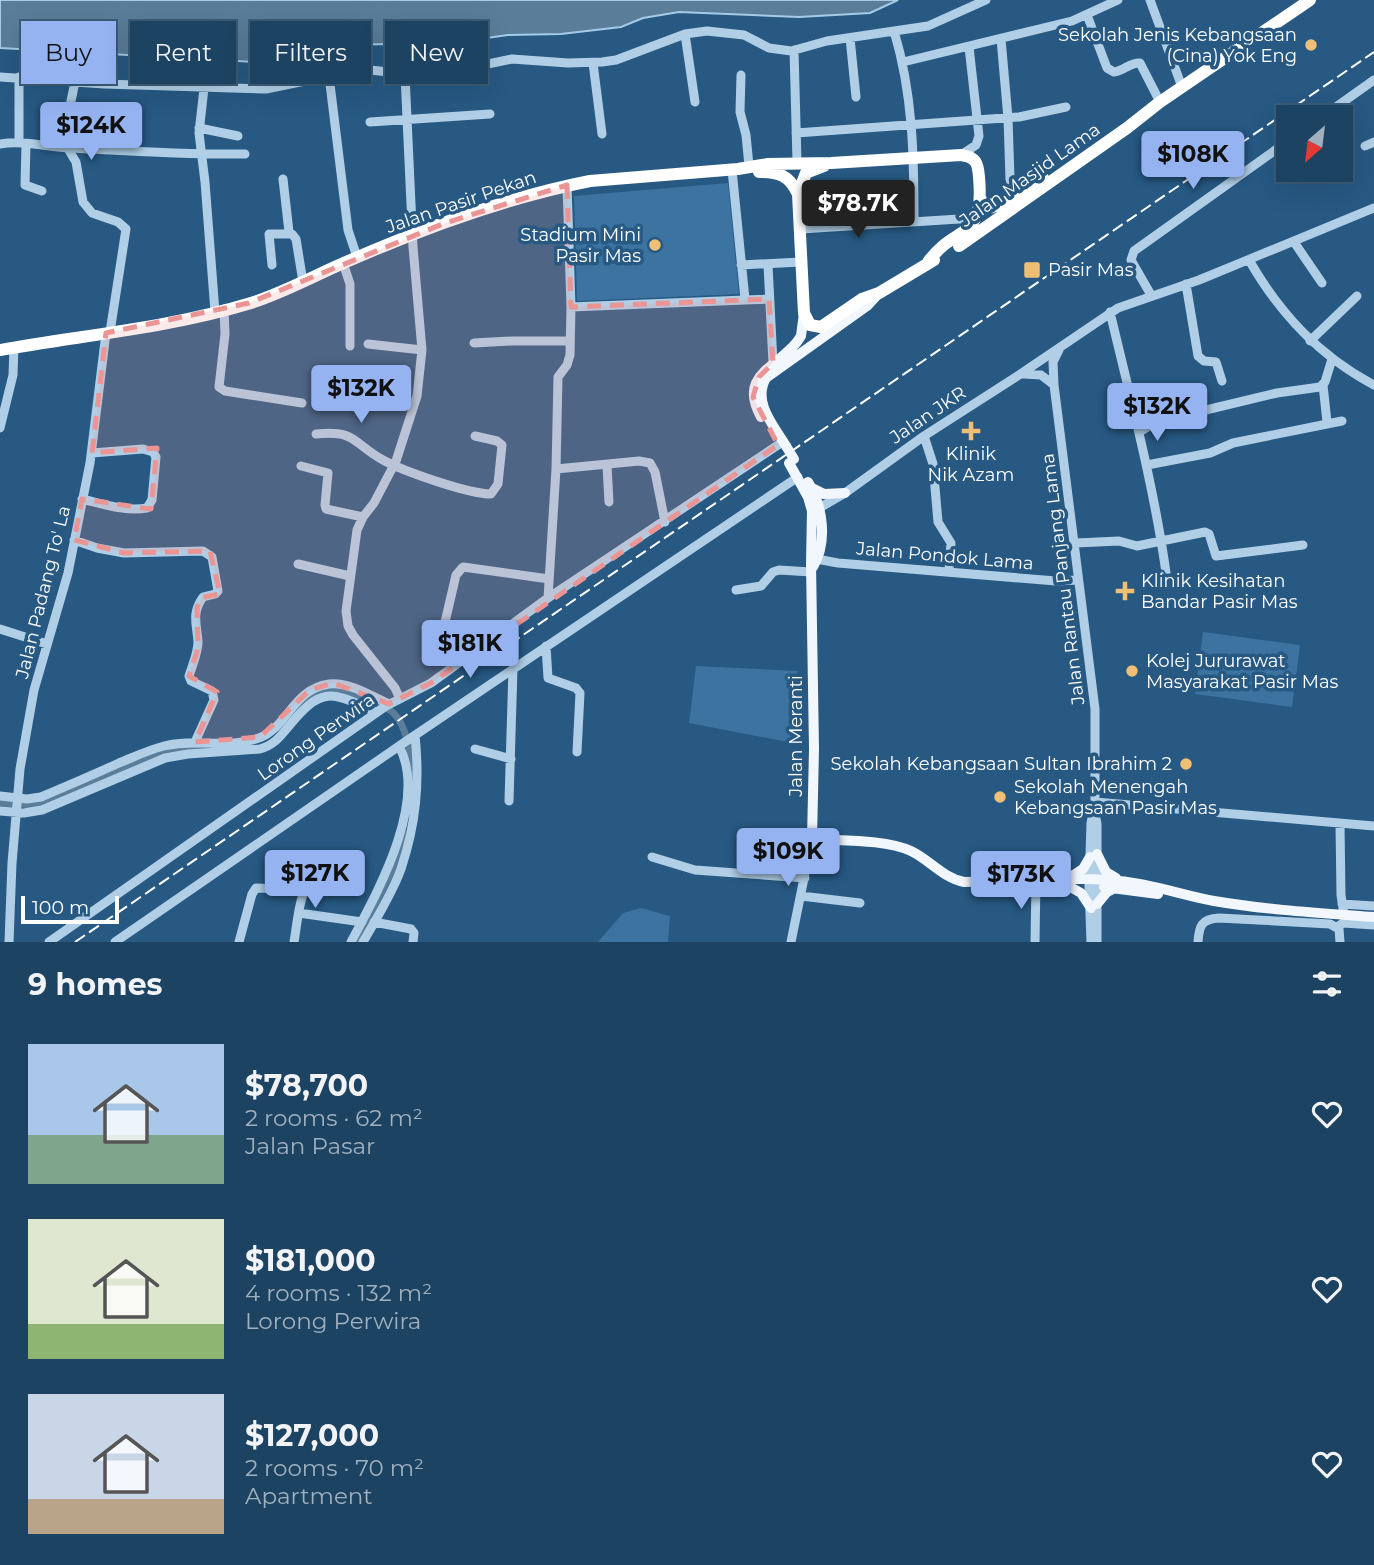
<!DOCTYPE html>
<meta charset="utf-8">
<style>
body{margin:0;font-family:Montserrat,sans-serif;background:#254a68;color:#f1f3f6;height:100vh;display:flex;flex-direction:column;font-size:26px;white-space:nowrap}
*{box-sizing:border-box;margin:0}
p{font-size:23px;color:#a0b0be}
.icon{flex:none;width:38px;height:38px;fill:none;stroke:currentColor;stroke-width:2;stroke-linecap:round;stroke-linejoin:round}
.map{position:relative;height:942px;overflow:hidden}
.details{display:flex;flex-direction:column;background:#1d4362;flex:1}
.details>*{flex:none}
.top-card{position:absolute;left:21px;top:21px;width:700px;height:63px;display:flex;gap:14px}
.needle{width:46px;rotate:208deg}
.buttons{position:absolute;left:1276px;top:105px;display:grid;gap:14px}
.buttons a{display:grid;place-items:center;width:77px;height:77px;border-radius:0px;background:#1d4362;box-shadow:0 7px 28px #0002,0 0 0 2px #3b5c77;font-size:35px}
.scale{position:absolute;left:21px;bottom:18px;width:98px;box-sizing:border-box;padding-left:7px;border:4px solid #fff;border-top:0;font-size:19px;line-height:24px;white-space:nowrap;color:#fff;-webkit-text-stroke:5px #275983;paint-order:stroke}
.price{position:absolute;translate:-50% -60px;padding:0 16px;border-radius:7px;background:#95b2f1;color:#111;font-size:23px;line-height:46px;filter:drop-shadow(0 2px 4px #0008)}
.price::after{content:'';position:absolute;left:50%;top:42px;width:21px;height:16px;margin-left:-10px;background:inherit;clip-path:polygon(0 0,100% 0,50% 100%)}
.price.current{background:#222;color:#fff}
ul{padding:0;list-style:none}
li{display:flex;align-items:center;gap:21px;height:175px;padding:0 28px}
li span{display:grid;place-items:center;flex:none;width:196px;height:140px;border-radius:0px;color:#555}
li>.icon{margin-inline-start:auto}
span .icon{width:84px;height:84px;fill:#fffc;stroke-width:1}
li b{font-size:30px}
h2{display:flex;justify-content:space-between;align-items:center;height:84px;padding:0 28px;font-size:30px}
.pill{padding:0 24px;border-radius:0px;background:#1d4362;box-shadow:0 7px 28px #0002,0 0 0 2px #3b5c77;font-size:24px;line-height:63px}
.pill.current{background:#95b2f1;color:#111}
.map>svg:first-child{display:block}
.green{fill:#3c73a0}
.water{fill:#5a7d9a;stroke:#a5cbe7;stroke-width:2}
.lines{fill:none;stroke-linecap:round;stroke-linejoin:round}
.canal{stroke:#5a7d9a;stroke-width:7}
.minor{stroke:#b0cfe7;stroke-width:9}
.major{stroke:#f2f7fd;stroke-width:10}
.highway{stroke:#fff;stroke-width:12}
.rail{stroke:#fff;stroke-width:2;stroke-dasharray:12 5;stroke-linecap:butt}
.major-bridge{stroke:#f2f7fd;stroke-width:10}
.marked{fill:#ea9494;fill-opacity:0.2;stroke:#ea9494;stroke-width:5;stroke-dasharray:14 9;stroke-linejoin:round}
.poi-dot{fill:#efbf76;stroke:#275983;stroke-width:2.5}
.labels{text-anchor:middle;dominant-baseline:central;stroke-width:7;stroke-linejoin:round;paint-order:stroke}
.poi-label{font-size:18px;fill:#fff;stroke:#275983;text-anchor:start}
.street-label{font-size:18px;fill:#fff;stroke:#275983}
</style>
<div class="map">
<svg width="1374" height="942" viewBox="0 0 1374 942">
<rect width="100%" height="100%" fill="#275983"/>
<path class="green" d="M728 183 739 294 577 301 574 196Z
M1203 632 1300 645 1292 707 1195 694Z
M696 666 797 671 798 744 689 723Z
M641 908 670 916 668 942H598L623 913Z"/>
<path class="water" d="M0 0H898L870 13 799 17 679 12 643 18 621 27 561 34 508 35 422 47 393 44 339 45 255 62 0 48Z"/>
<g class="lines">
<path class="canal" d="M281 728C292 715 303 698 320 691 332 687 345 691 356 696 367 701 381 704 391 711 407 722 413 763 413 781
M0 803 38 805 170 750 216 747
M356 942 397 861 404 834"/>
<path class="minor" d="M1150 0 1182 87
M1087 15 1107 68 1114 72C1123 71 1131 62 1140 63L1160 102
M894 31C913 94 914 156 914 221
M685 34 695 102
M850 38 856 97
M1001 39 1008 118 1010 179 1015 197
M794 50 797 162
M903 62 1072 21 1118 0
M593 63 602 134
M741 75 740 112 746 135 749 166
M329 76 348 230 357 257
M0 77 104 84 266 89 329 76 370 70 417 75 454 71 512 59 568 63 602 62 616 60 685 34 707 31 744 35 769 48 791 51 827 41 928 26 986 0
M19 77V143
M75 82 67 120 65 144 76 162 83 202 92 213 118 222 126 229 110 332
M204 88 199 133 205 182 215 312
M1322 117 1374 80
M370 122 490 114
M199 128 238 136
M796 133 1019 117 1066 107
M0 144C23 140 47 147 71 148 129 151 187 155 245 154
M26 144 25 185 42 191
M1365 146 1374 142
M961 155 976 145 979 136 969 47
M732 170 745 299
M283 179 289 232
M801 229 975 218
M1294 242 1322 283
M1249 260C1280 314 1319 356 1374 385
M343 263 350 284V346
M272 265 269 234H292L296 239 303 282
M741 265 801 262
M768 265 773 363
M1186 284 1198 356 1204 361 1216 362 1222 381
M1151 295 1131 260 1134 251 1288 141
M571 307 769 299
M224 309 225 334 219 387 225 391 302 403
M1110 312C1131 401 1155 490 1167 580
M1310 341 1357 296
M474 343 512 341H570
M368 344 422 350
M1059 350 1053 362 1054 385 1095 709V802L1091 823 1089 886 1091 942
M1024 374 1041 375 1054 385
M1323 385 1327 422
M0 428 13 375 14 347
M1139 432 1156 422 1277 393 1320 387 1325 382 1332 359
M316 434C357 430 352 443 383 460 403 471 468 494 491 494L498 484 502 445 497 441 475 436
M924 436 933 464 938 522 951 543 949 571
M1147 465 1210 453 1233 443 1342 421
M301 466 328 473 325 505 326 509 363 517
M607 466 609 502
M556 469 639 461 650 463 655 472 665 522
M82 499C103 504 126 512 147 508L152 500 156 457 153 452 143 449 92 453
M816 510 845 493 924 436 1019 375 1118 308 1199 280 1374 208
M74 540 97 548 124 553 203 551 212 557 218 591 215 594 203 597C191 614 197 624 198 642 198 653 192 666 189 676L191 681 212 691 214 700 195 742
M1076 543 1119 541 1137 546 1205 532 1209 534 1216 556 1303 545
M811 558 838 563 1056 581 1078 580
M298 564 350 576
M736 590 761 586 773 572 779 570 811 572
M548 598 556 469 558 377 567 365 570 355 571 307 567 185
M0 629 47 644
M442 635 456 575 463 567 549 579
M546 646 548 678 576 688 580 693 577 752
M400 699 395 688 353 635 348 626 346 611 357 530 363 517 374 503 396 461 417 396 422 350 413 247 405 75
M475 749 511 759
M0 796 27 799 41 797C67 786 93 775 119 763 134 757 148 750 164 746 195 738 229 749 259 738 288 727 293 689 329 684 348 681 373 697 389 704
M509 801 513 668
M1095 802 1374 826
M0 811 24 813 42 810 165 758 188 754 260 749C274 745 280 737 289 726 323 684 332 693 377 712
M1095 814 1097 824V942
M1340 824 1341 895 1344 915
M652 857 695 870 805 878
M801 896 860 903
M1342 904 1374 906
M299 913 362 922
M374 922 411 929 414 933 413 942
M1337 927 1343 923 1374 925
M9 942 12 863 20 769 34 690 68 573 90 463 106 333
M49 942 386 706 431 683 548 598 778 445
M115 942 402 744 798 477
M239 942 252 894 256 888 304 890
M294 942C298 919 299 885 319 871L336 872
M351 942C377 893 429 801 399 746
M363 942C376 919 392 894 401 869 416 824 420 783 415 735
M791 942 812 839
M1035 942 1036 880
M1198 942C1199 925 1202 919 1219 918L1330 924 1339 929 1340 942"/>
<path class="major" d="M761 417C738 375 775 369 797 342L801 336 804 313
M786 446C774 426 752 402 766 378L867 306 879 293
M789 463 808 497 812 511 811 564 814 749 812 839C841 841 885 839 911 851 930 860 943 878 964 882 1016 881 1067 876 1119 881 1152 884 1182 895 1214 901 1267 910 1320 913 1374 917
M808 482C823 506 828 542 813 567
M812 488 824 494 845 493
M1097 854 1106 872 1116 878
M1072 876 1083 869 1090 857
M1063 883 1081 893 1091 908
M1104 887 1158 894
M1097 904 1107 892 1115 888"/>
<path class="highway" d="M824 166 806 173 798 194 804 313 810 325 821 327 862 299 879 293 934 260
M759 172C779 172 789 175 798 194
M981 200 990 208 1006 202 1043 178
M959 246 1127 128 1160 102 1310 0
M0 350C84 335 169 328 251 303 286 292 319 273 353 259 429 226 509 197 590 181L738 169 768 164 831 163 961 155C976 157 978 163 979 177 985 243 956 223 928 262"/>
<path class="rail" d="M75 942 1374 52"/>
<path class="major-bridge" d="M786 446 794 459"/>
</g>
<path class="marked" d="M567 185 571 307 769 299 773 363 759 377 753 397 778 445 431 683 389 704 333 683 310 690 260 737 195 742 217 692 189 676 198 648 197 607 203 597 220 594 210 551 124 553 74 540 82 499 151 509 157 448 92 453 106 333 249 303 445 223Z"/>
<g class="poi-dot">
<circle cx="1311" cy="45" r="7"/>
<circle cx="655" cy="245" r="7"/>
<rect x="1023" y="261" width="18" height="18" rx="3.5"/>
<path d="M967.5 420.5h7v7h7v7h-7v7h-7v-7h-7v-7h7z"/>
<path d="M1121.5 580.5h7v7h7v7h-7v7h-7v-7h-7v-7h7z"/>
<circle cx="1132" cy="671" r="7"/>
<circle cx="1186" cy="764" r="7"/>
<circle cx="1000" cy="797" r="7"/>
</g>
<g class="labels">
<g class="poi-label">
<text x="1297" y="35" text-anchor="end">Sekolah Jenis Kebangsaan<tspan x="1297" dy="21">(Cina) Yok Eng</tspan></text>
<text x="641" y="235" text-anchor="end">Stadium Mini<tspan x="641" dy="21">Pasir Mas</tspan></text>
<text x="1048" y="270">Pasir Mas</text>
<text x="971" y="454" text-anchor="middle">Klinik<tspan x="971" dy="21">Nik Azam</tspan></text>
<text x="1141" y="581">Klinik Kesihatan<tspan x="1141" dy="21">Bandar Pasir Mas</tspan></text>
<text x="1146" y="661">Kolej Jururawat<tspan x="1146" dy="21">Masyarakat Pasir Mas</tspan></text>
<text x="1172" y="764" text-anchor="end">Sekolah Kebangsaan Sultan Ibrahim 2</text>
<text x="1014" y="787">Sekolah Menengah<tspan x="1014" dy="21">Kebangsaan Pasir Mas</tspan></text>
</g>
<g class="street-label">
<text transform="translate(1030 175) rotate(-35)">Jalan Masjid Lama</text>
<text transform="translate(461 202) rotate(-19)">Jalan Pasir Pekan</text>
<text transform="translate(928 415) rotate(-34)">Jalan JKR</text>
<text transform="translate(945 556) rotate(5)">Jalan Pondok Lama</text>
<text transform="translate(1063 579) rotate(-97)">Jalan Rantau Panjang Lama</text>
<text transform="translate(43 592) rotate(-76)">Jalan Padang To' La</text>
<text transform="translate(796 736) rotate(-90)">Jalan Meranti</text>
<text transform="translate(316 737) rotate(-35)">Lorong Perwira</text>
</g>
</g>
</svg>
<div class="buttons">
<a><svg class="needle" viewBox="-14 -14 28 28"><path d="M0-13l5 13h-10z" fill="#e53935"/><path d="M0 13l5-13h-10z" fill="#a0b0be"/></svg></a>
</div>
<div class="scale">100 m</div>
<b class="price" style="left:91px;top:162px">$124K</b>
<b class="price" style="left:1193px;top:191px">$108K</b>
<b class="price current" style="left:858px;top:240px">$78.7K</b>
<b class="price" style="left:361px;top:425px">$132K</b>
<b class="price" style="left:1157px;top:443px">$132K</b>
<b class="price" style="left:470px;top:680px">$181K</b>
<b class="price" style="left:788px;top:888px">$109K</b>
<b class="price" style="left:315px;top:910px">$127K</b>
<b class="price" style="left:1021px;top:911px">$173K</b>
<div class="top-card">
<a class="pill current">Buy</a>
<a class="pill">Rent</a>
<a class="pill">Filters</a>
<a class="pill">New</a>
</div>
</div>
<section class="details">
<h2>9 homes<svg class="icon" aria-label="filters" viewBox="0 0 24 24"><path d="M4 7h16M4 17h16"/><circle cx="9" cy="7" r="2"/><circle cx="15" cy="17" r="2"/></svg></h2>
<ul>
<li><span style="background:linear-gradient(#a9c7e8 65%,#7fa58c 0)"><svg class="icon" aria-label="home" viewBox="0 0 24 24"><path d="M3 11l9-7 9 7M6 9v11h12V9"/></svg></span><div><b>$78,700</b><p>2 rooms · 62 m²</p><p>Jalan Pasar</p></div><svg class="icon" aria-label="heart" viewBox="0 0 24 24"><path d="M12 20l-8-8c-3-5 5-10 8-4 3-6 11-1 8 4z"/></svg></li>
<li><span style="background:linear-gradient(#dfe7d0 75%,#8fb573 0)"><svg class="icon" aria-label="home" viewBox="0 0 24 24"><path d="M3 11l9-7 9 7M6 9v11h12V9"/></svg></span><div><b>$181,000</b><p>4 rooms · 132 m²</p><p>Lorong Perwira</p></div><svg class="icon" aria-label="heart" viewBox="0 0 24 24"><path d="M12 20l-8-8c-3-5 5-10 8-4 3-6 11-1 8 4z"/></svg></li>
<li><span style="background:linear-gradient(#c9d6e8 75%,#b9a48a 0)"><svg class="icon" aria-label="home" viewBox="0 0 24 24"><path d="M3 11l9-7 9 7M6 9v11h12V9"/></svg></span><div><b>$127,000</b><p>2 rooms · 70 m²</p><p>Apartment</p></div><svg class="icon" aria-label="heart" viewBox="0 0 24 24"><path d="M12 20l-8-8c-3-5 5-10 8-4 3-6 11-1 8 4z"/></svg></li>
</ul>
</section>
